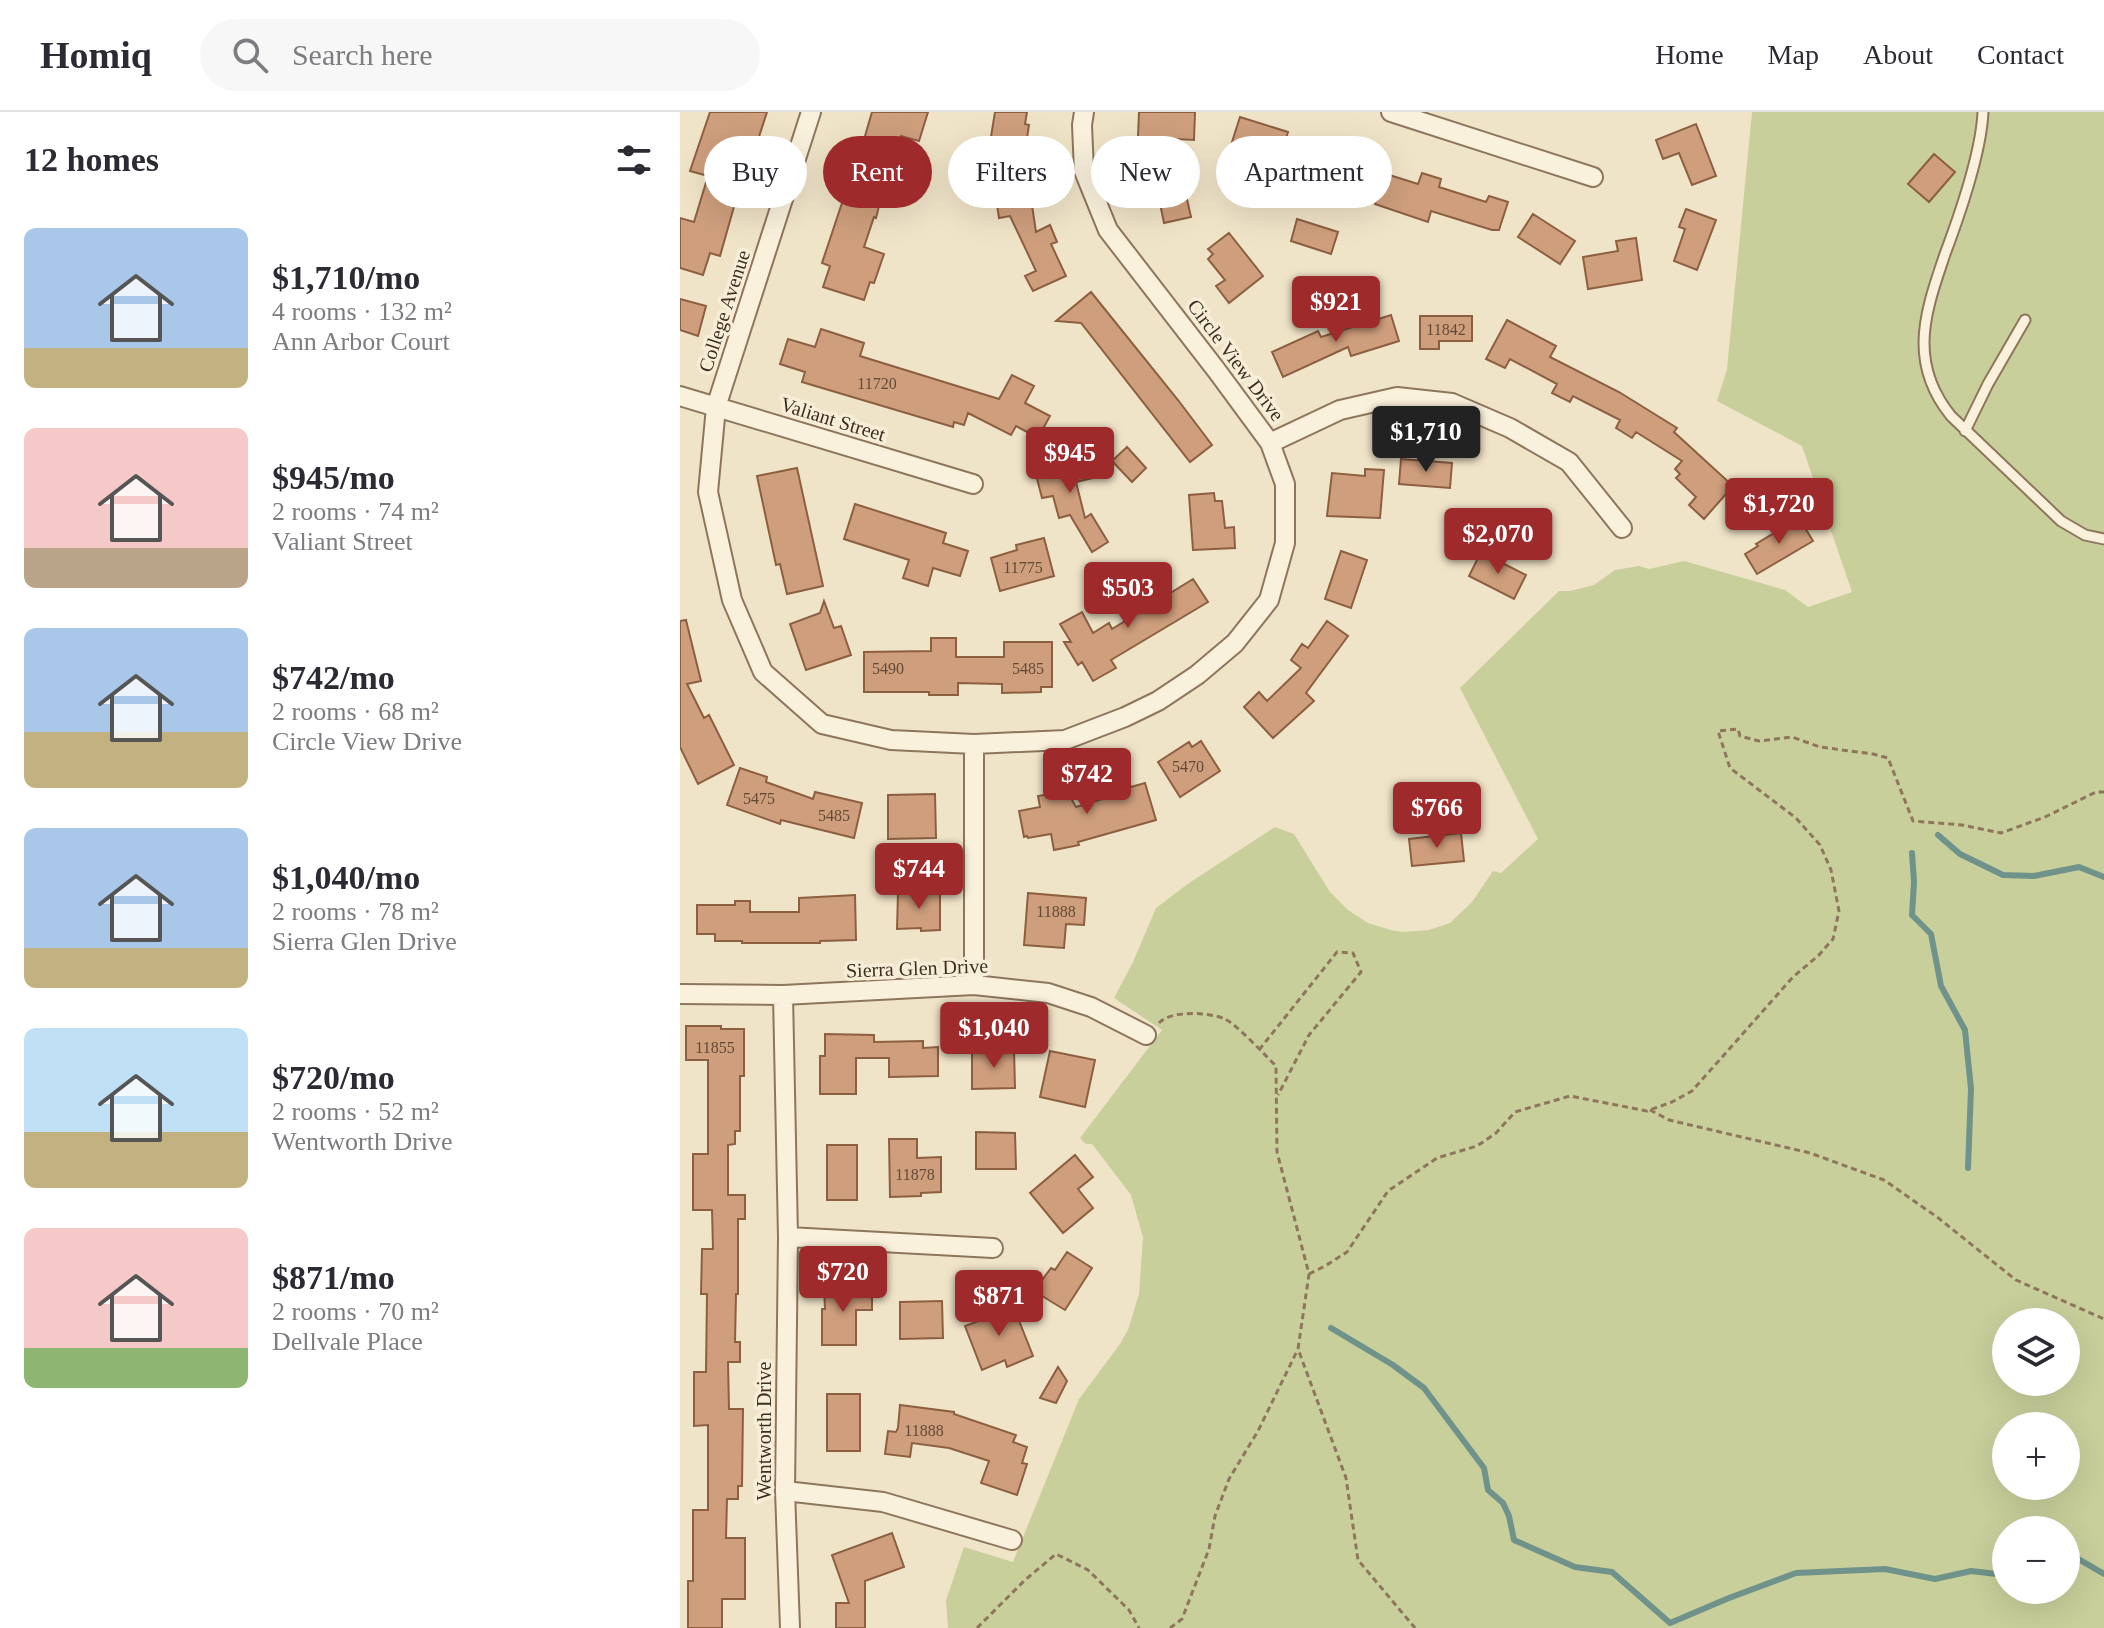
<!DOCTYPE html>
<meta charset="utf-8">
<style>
body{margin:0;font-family:"Times New Roman",serif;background:#f7f7f7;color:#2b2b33;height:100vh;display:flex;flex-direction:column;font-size:30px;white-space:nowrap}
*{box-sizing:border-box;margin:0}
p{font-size:26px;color:#7c7c81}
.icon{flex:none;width:44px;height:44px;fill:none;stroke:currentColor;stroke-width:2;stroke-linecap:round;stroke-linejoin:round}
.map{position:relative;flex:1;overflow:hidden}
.drawer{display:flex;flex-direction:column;background:#fff;width:680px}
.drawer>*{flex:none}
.guide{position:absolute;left:24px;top:24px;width:760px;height:72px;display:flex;gap:16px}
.controls{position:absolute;left:1312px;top:1196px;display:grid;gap:16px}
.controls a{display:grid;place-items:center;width:88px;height:88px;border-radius:50%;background:#fff;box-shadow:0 8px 32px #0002;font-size:40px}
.price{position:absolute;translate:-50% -68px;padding:0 18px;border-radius:8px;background:#9e2a2b;color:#fff;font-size:26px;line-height:52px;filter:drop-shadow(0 2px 4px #0008)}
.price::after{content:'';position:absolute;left:50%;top:48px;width:24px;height:18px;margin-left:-12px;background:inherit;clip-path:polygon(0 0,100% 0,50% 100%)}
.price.selected{background:#222;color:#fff}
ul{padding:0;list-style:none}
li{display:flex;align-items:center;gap:24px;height:200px;padding:0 24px}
li span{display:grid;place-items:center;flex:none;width:224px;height:160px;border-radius:12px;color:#555}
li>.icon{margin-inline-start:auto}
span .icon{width:96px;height:96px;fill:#fffc;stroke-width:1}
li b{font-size:34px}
h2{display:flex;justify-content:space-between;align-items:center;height:96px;padding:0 24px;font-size:34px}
.tag{padding:0 28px;border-radius:36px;background:#fff;box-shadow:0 8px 32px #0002;font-size:28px;line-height:72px}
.tag.selected{background:#9e2a2b;color:#fff}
header{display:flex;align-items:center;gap:48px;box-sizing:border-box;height:112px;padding:0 40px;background:#fff;border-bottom:2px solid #e1e1e2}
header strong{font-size:38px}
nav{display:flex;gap:44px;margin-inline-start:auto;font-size:28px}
.search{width:560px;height:72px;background:#f7f7f7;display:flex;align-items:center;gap:20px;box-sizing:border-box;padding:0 28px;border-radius:44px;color:#7c7c81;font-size:30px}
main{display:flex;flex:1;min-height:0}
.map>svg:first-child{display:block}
.green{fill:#c9cf9b;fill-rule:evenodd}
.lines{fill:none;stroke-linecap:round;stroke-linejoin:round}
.stream{stroke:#6f938a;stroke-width:6}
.building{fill:#cf9f7d;stroke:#8d5f41;stroke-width:2}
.lane-casing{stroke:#8d765c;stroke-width:13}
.street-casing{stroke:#8d765c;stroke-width:22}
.path{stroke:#8d765c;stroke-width:3;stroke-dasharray:6 4;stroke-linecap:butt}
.lane{stroke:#faf1dc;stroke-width:9}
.street{stroke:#faf1dc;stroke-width:18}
.labels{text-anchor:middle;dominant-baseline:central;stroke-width:7;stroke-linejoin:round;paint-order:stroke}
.number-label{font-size:16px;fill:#624a37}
.street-label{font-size:20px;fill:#3d2e20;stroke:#f7eed8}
</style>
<header>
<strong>Homiq</strong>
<div class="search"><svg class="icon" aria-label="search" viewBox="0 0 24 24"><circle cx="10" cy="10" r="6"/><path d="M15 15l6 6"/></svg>Search here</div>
<nav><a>Home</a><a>Map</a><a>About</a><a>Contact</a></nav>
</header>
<main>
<section class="drawer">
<h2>12 homes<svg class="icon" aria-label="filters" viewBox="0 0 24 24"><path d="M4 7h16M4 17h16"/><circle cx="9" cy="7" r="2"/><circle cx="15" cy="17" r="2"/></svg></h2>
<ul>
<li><span style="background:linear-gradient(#a9c7e8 75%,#c2b280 0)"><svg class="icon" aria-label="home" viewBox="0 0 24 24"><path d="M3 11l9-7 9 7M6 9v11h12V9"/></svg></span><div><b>$1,710/mo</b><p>4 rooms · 132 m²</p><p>Ann Arbor Court</p></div></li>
<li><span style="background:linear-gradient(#f6c9c9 75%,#b9a48a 0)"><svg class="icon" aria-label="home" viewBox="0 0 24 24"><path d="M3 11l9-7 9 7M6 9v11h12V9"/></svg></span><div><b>$945/mo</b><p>2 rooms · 74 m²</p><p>Valiant Street</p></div></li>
<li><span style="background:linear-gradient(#a9c7e8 65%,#c2b280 0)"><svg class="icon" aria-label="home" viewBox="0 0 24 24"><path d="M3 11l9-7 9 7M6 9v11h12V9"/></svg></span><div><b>$742/mo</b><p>2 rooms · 68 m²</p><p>Circle View Drive</p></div></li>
<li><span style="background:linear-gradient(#a9c7e8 75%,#c2b280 0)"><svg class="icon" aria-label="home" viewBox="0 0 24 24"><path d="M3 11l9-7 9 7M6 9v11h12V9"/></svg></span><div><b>$1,040/mo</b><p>2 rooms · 78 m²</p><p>Sierra Glen Drive</p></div></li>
<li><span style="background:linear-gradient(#bfe0f5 65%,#c2b280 0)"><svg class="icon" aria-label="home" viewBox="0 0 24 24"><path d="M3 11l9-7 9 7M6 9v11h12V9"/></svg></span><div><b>$720/mo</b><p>2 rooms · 52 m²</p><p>Wentworth Drive</p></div></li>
<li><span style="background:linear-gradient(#f6c9c9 75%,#8fb573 0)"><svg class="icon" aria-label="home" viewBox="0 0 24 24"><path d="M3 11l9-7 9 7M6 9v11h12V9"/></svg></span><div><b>$871/mo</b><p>2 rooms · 70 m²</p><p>Dellvale Place</p></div></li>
</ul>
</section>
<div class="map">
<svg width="1424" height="1516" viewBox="0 0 1424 1516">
<rect width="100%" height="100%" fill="#f0e4c8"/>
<path class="green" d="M1072 0H1424V1516H268L266 1488 284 1435 333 1450 399 1287 440 1232 448 1218 459 1182 463 1125 451 1083 412 1032H406L400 1026 482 918 434 886 453 850 476 796 509 771 595 715 614 722 650 780 668 798 688 811 711 818 722 820 749 818 770 811 792 790 813 759 821 761 858 727 780 576 879 479H890L914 473 935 458 959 454 969 457 1004 449 1105 478 1128 495 1172 480 1122 334 1037 289 1047 257ZM1326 1210H1386V1270H1326ZM1326 1314H1386V1374H1326ZM1326 1418H1386V1478H1326Z"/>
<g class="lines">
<path class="stream" d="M1258 723 1280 742 1323 763 1354 764 1399 755 1424 765
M1232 741 1234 770 1232 803 1251 822 1261 874 1285 918 1291 977 1288 1056
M651 1216 713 1253 744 1276 804 1356 808 1378 823 1391 829 1404 834 1428 895 1455 932 1460 990 1511 1049 1486 1116 1461 1205 1457 1255 1467 1291 1459 1326 1463
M1386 1442 1388 1441 1424 1462"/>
</g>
<path class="building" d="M30 0H87L64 71 61 70 40 144 30 141 23 163 0 156V106L14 110 28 64 10 59Z
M192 0H248L239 29 221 24 211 54 215 55 202 95 199 94 196 106 194 105 184 135 204 142 194 171 190 170 184 188 143 175 150 154 142 151 164 85 167 86Z
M315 0H347L345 12 349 13 344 46 353 45 356 66 348 67 356 120 370 113 377 130 371 132 386 164 353 179 345 164 356 159 330 104 319 106 307 25H311Z
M459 0H515L514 28 458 25Z
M560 5 608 20 604 33 552 30Z
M1016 12 1036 64 1012 73 999 41 983 47 976 28Z
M638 37 669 47 671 40 690 46 687 56 738 72 742 61 761 67 759 75 806 90 809 84 828 90 819 118H812L751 99 748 110 695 92 698 83 630 61Z
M1254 42 1275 60 1249 90 1228 72Z
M500 56 511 105 484 111 474 62Z
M1006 97 1036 108 1017 158 994 149 1005 117 999 115Z
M853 102 895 129 880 152 838 125Z
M617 107 658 120 651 142 611 129Z
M549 121 583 164 549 191 536 174 545 168 528 147 533 142 528 137Z
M956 126 962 168 908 177 903 145 938 139 936 129Z
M411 180 498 288 532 333 510 350 401 211 376 209Z
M0 187 26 194 18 224 0 218Z
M711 203 719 229 671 244 668 235 603 265 592 240 638 219 641 225Z
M740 204H792V229H759V237H740Z
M827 208 876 234 870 245 939 280 997 316 994 320 1053 374 1024 407 1009 393 1016 385 996 366 1000 362 995 357 1002 349 956 320 952 326 936 316 940 308 893 284 890 290 872 281 877 272 830 247 825 256 806 247Z
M141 217 184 231 180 244 319 287 332 263 354 274 345 291 370 304 358 326 336 314 331 323 288 301 284 313 274 310 273 315 122 270 125 260 100 252 108 227 135 235Z
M447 335 466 356 452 370 432 349Z
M407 342 413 366 396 370 405 406 411 402 428 430 412 440 390 403 379 406 373 384 362 386 354 355Z
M721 347 772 351 770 376 719 372Z
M117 356 143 474 107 482 100 452 96 453 77 364Z
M685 357 704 358 700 406 647 404 652 361 685 364Z
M534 381 535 389H542L545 416 554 415 555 436 513 438 509 383Z
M175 392 266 421 263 431 288 439 280 464 253 456 248 474 223 466 229 448 164 427Z
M1119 406 1133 429 1077 462 1065 442 1078 434 1076 432Z
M364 426 374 464 320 479 311 446 337 438 336 433Z
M661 439 687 448 671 496 645 487Z
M801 440 846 463 834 487 789 464Z
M513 467 528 490 431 548 436 556 413 569 402 550 398 553 384 530H391L380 512 402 500 413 521 429 511 432 517Z
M144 489 154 516 161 514 171 543 126 558 110 512 140 501Z
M6 508 21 569 7 572 24 606 29 603 54 653 18 672 0 635V509Z
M647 509 668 524 626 581 634 589 593 626 564 595 579 580 587 589 621 556 611 548 622 532 628 536Z
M251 526H276V545H324V530H372V575H361V580L322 581V572L278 571V583H249V580H184V540L251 539Z
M521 629 540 659 500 685 478 650 509 630 512 635Z
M60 656 87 665 86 670 133 687 135 680 182 691 174 726 101 708 100 712 47 693Z
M465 671 476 708 398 730 399 733 374 738 371 722 348 726 347 724 344 725 339 699 360 695 358 684 387 679 396 695 438 682 437 679Z
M255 682 256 726 208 727V683Z
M781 721 784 749 732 754 729 727Z
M260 780V818L241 819V816L217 817 218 781Z
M348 781 406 786 404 813 386 812 384 836 344 833Z
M175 783 176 828 140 829V831H62V829H35V822H17V793H55V789H70V800H119V786Z
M6 914H41V917H64V964H60V1019H55V1032L48 1033V1083H65V1107H58V1182H56L55 1230H60V1250H48L49 1297H63L62 1374H58V1387H47L46 1426H65V1487H42V1516H8V1469H13V1398H28V1313L14 1314V1260H26L27 1182H21L22 1137H33L32 1098H13V1042H28V948H6Z
M145 922 194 923V930L243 929V936L258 935V964L209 965V946H176V982H140V944H145Z
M317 938H334L335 976 292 977V941L317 940Z
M370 939 415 948 405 995 360 985Z
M296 1020 335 1021 336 1057H296Z
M209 1027H237V1046L261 1045V1080L241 1081V1084L210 1085Z
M147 1033H177V1088H147Z
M395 1043 413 1065 398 1077 413 1096 383 1121 350 1081Z
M387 1140 412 1156 385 1198 354 1179 371 1156 375 1158Z
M192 1175V1198H176V1233H142V1197H145L144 1176Z
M262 1189 263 1226 220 1227V1190Z
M332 1191 353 1244 327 1255 325 1248 302 1258 285 1214 304 1207 302 1203Z
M378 1255 387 1269 376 1291 360 1286Z
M147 1282H180V1339H147Z
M220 1293 274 1300V1302L336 1323 333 1330 347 1335 342 1351 347 1352 337 1383 301 1371 309 1349 269 1336 232 1331 230 1345 205 1342 208 1319 216 1320 218 1316Z
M212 1421 224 1455 185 1469V1516H156V1491H169L152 1443Z"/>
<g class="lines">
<g class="lane-casing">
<path id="lane" d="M1303 0C1301 42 1280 102 1265 142 1256 169 1244 201 1244 231 1244 258 1254 283 1271 304L1381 409 1405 423 1424 427
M1285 319 1308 272 1345 208"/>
</g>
<g class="street-casing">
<path id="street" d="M131 0 36 295 28 380 52 488 83 560 142 612 211 628 294 632 385 628 445 605 478 589 517 563 555 531 589 488 605 431V372L590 331 537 259 428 118 404 59 402 13 404 0
M711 0 913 65
M0 284 293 372
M590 331 660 298 717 285 772 291 830 316 889 350 942 416
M294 632V873
M0 882 103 883 294 873 368 881 411 895 466 923
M103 883 108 1125 105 1379 110 1516
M108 1125 313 1136
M105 1379 203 1390 332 1428"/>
</g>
<path class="path" d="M479 911C491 898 529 900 545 907 556 912 586 944 596 954L597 1040 629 1162 618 1237 666 1366 678 1448 735 1516
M579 938 657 840 673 841 681 860 629 923 598 983
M970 998 989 1008 1130 1041 1204 1068 1257 1105 1336 1168 1424 1207
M629 1162 645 1154 667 1140 708 1079 757 1046 797 1034 816 1021 835 1000 890 984 967 999 992 990 1012 979 1113 865 1139 843 1153 827 1159 799 1151 758 1140 733 1116 706 1050 656 1038 619 1058 617 1060 624 1079 629 1112 625 1140 635 1193 642 1208 646 1233 709 1282 713 1321 721 1365 705 1416 680H1424
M297 1516 345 1468 376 1442 408 1458 449 1498 459 1516
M490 1516 502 1507 529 1437 535 1404 549 1367 578 1319 618 1237"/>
<use href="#lane" class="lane"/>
<use href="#street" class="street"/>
</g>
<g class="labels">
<g class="number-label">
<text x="766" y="217">11842</text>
<text x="197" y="271">11720</text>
<text x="343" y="455">11775</text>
<text x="208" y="556">5490</text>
<text x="348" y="556">5485</text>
<text x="508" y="654">5470</text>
<text x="79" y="686">5475</text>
<text x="154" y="703">5485</text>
<text x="376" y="799">11888</text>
<text x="35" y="935">11855</text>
<text x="235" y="1062">11878</text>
<text x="244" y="1318">11888</text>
</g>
<g class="street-label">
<text transform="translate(44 199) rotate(-72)">College Avenue</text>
<text transform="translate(556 248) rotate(53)">Circle View Drive</text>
<text transform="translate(153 307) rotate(17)">Valiant Street</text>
<text transform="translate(237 856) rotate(-2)">Sierra Glen Drive</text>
<text transform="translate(84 1319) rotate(-90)">Wentworth Drive</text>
</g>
</g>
</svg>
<div class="controls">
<a><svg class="icon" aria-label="layers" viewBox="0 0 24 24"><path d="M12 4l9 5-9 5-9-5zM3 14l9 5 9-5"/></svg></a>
<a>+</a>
<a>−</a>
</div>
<b class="price" style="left:656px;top:232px">$921</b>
<b class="price selected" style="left:746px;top:362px">$1,710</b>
<b class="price" style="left:390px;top:383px">$945</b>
<b class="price" style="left:1099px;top:434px">$1,720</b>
<b class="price" style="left:818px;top:464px">$2,070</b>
<b class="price" style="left:448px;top:518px">$503</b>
<b class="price" style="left:407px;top:704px">$742</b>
<b class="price" style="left:757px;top:738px">$766</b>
<b class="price" style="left:239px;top:799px">$744</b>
<b class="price" style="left:314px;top:958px">$1,040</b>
<b class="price" style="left:163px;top:1202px">$720</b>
<b class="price" style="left:319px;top:1226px">$871</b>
<div class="guide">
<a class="tag">Buy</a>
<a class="tag selected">Rent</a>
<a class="tag">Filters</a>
<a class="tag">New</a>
<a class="tag">Apartment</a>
</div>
</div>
</main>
